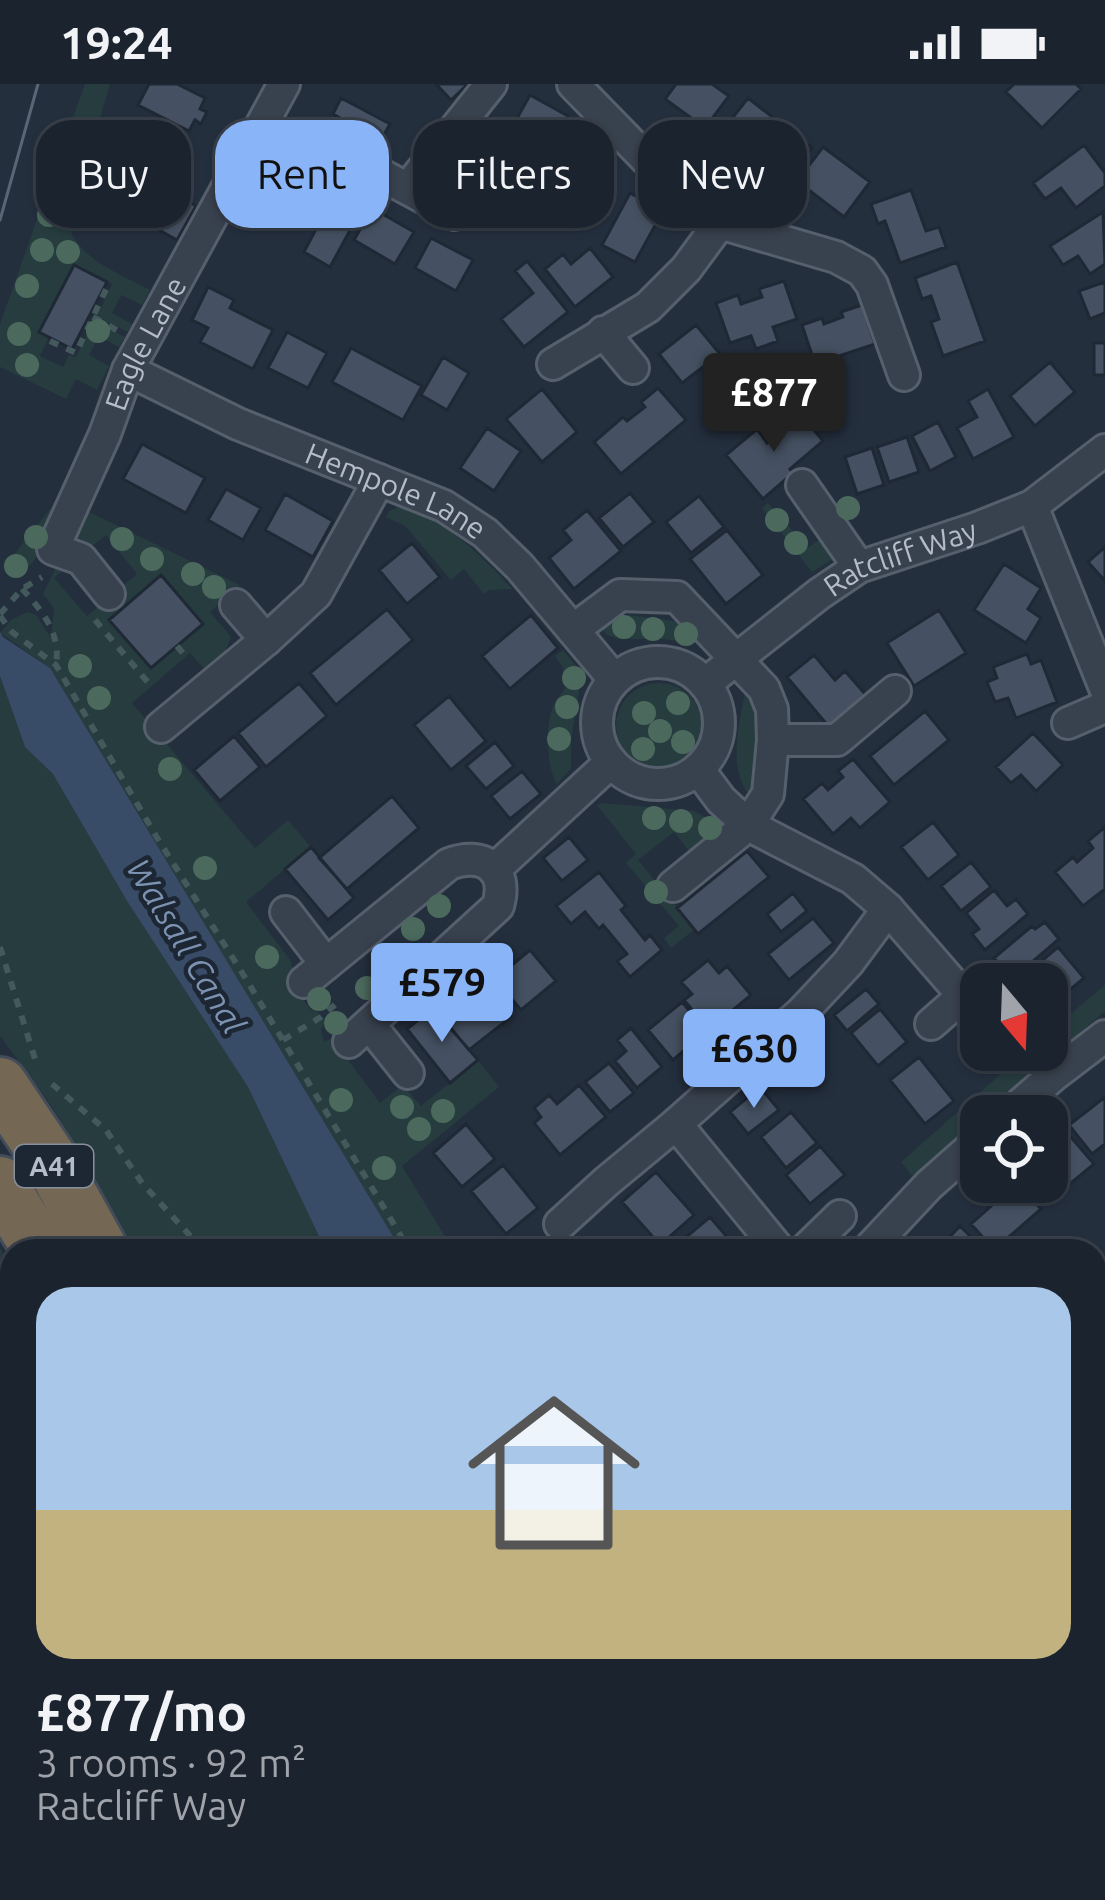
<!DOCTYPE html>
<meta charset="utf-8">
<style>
body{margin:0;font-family:Ubuntu,sans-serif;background:#242b36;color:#f1f3f6;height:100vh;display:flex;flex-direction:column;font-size:45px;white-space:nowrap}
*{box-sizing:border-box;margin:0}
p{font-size:39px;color:#a0a4aa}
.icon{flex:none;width:66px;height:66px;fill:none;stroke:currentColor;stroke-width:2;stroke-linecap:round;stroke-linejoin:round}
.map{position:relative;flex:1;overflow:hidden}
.panel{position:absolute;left:0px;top:1155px;width:1107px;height:663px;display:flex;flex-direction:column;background:#1b232e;border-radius:36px 36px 0 0;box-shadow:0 3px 9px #0004,0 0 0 3px #39404a}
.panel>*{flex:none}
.hud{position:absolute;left:36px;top:36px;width:1035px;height:108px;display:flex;gap:24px}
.needle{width:78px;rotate:161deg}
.buttons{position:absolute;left:960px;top:879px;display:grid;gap:24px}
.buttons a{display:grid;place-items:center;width:108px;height:108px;border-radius:24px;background:#1b232e;box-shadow:0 3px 9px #0004,0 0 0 3px #39404a;font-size:60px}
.price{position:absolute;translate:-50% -102px;padding:0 27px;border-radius:12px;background:#8ab4f8;color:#111;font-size:39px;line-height:78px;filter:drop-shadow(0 3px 6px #0008)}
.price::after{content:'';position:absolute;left:50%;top:72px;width:36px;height:27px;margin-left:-18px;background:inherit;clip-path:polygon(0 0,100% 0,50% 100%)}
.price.on{background:#222;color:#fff}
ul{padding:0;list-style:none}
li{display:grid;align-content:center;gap:24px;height:636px;padding:0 36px}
li span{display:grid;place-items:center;height:372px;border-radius:36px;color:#555}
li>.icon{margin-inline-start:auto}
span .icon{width:216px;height:216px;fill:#fffc;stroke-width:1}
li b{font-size:51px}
.tag{padding:0 42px;border-radius:36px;background:#1b232e;box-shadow:0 3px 9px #0004,0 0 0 3px #39404a;font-size:42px;line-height:108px}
.tag.on{background:#8ab4f8;color:#111}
.status{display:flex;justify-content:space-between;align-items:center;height:84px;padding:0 60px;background:#1b232e;direction:ltr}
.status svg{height:33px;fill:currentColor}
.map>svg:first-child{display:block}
.green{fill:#263c3f}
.water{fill:#394c67}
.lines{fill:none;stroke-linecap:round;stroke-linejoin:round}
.stream{stroke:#394c67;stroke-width:9}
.building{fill:#455162;stroke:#1f2835;stroke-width:3}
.lane-casing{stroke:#565f6c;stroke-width:21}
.street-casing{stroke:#565f6c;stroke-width:36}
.highway-casing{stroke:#434c59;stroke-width:60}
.path{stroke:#44595c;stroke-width:6;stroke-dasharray:9 9;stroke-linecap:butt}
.lane{stroke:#38414e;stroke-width:15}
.street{stroke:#38414e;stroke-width:30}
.highway{stroke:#746855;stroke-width:54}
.tram{stroke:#5a6575;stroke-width:3}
.tree{fill:#4b6a5d}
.labels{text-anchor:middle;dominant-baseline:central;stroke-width:9;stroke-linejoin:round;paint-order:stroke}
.shield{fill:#1d2633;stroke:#878f9c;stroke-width:3}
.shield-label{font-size:27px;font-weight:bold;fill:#b4bcc9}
.street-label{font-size:30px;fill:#b4bcc9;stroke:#1d2633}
.water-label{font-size:33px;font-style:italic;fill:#7c92b1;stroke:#1d2633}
</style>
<div class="status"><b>19:24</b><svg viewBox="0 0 49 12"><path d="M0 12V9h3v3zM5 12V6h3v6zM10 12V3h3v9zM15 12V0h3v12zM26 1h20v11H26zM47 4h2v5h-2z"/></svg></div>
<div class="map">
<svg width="1105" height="1816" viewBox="0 0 1105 1816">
<rect width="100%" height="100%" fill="#242f3e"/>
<path class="green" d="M85 0H110L69 142C79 176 121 190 150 206L142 221 121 211 112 229 132 240 128 248 97 233 112 200 73 182 40 247 49 253 40 272 63 283 69 271 76 273 94 237 125 253 119 263 99 252 89 271 109 282 97 306 76 295 66 315 0 283V240Z
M768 419 808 464 824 452 836 473 812 488 762 424Z
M52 423C45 447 43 481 17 489L3 484Z
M398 423C438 429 486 475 512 505L489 506 484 510 464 485 451 496 405 442 386 433 389 427Z
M89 428 240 501 210 528 231 553 225 568 205 586 190 569 132 619 255 764 288 736 311 763 246 818 291 877 293 888 287 895 311 926 318 928 325 937 321 945 324 958 332 954 380 1019 403 1001 421 1022 478 976 499 1003 402 1082 454 1167H402L50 584 0 549 12 535 28 528 36 531 51 554 54 524 43 510 57 481 65 485 54 494 87 532 137 490 106 451 88 465 74 458Z
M629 531 689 539 706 560 662 555H619L607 551 596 540 610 534Z
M563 566 578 584 581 594 571 657V684L557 700C546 683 545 639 554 620 557 614 562 609 566 603L563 584 555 572Z
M0 592 25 663 53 690 127 817 248 1003 326 1167H133L86 1076 48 1017 0 952Z
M616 642a43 43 0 1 1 86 0a43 43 0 1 1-86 0Z
M746 605 763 625 752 714C726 687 739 638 746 605Z
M603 719 694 727 720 741 721 747 705 763 690 768 674 748 638 776 695 845 671 864 664 854 679 842 626 779 636 770 597 721Z
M1105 901V927L912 1092 901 1078 1028 966H1047V950Z
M0 1164 12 1186V1273L0 1247Z
M1105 1380V1520L1095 1527V1387Z"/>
<path class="water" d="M0 548 3 553 50 584 402 1167H326L248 1003 127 817 53 690 25 663 0 592Z
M674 1806H772L778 1816H677Z"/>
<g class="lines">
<path class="stream" d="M1095 1447 1105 1441"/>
</g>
<path class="building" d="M149 0H177L205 14 200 25 207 28 201 40 195 36 189 47 138 21Z
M436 0H468L451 16Z
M676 0H712L729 12 705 44 665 15Z
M1014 0H1076L1081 5 1042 44 1006 8Z
M530 11 568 32 545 75 506 54Z
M341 14 390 40 375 67 345 51 351 40 333 30Z
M748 14 812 64 787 95 723 46Z
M1084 61 1105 89V102L1076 124 1061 104 1045 115 1033 99Z
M823 63 870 98 844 133 797 97Z
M482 65 517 82 498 122 462 105Z
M91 73 130 82 120 121 103 116 101 123 80 118Z
M147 77 179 95 172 108 196 122 177 156 143 137 140 143 117 131Z
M276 82 360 128 330 183 304 168 315 147 258 115Z
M911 106 926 147 939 143 946 163 900 179 885 137 878 140 871 120Z
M630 109 663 127 635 178 602 161Z
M372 124 414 148 395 180 354 156Z
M1103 128 1105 180 1090 190 1078 172 1063 181 1050 162Z
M431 154 473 176 456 207 415 184Z
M590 164 613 193 575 223 545 185 563 170 571 180Z
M527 177 568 228 524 263 501 235 533 209 515 187Z
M957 178 985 257 943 272 931 238 939 235 931 212 922 215 915 194Z
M74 181 107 198 72 265 39 248Z
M784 197 797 235 773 243 778 257 756 265 751 252 730 259 716 219 738 211 741 220 762 213 759 205Z
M1105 198V229L1090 235 1079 207Z
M208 203 234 216 230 224 273 246 253 285 200 258 208 244 192 236Z
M862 221 875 260 815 280 802 241 822 234 824 240 843 233 841 228Z
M696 241 720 270 682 299 659 270Z
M287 248 327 269 308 304 268 284Z
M1094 259H1105V291H1094Z
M351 264 422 302 403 336 332 298Z
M443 273 469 289 447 326 421 311Z
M1050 278 1075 308 1035 342 1010 312Z
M658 304 686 336 621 390 594 358 623 333 627 337 645 323 641 318Z
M542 305 577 348 542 378 506 335Z
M988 305 1014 353 973 375 957 344 977 333 968 317Z
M801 330 823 357 790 385 793 389 763 415 726 371 757 345 767 359Z
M938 338 956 373 930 387 912 352Z
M487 344 521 367 494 407 460 384Z
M907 353 919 388 889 398 877 363Z
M142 360 205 394 186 429 123 395Z
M872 364 884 401 857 410 845 373Z
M226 405 261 424 243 456 208 436Z
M630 409 654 438 623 463 599 434Z
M285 410 333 437 313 473 265 446Z
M699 412 724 443 691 469 666 438Z
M587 426 621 467 574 505 549 474 571 456 563 446Z
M727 446 763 491 726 520 690 475Z
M412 459 440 493 407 520 379 486Z
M1105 463V497L1088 478Z
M1004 480 1041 504 1028 525 1041 534 1026 559 974 526Z
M161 491 203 540 151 584 109 536Z
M387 525 413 556 336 621 310 589Z
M939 526 966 569 914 602 887 559Z
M531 531 558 564 510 605 482 572Z
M1027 570 1031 580 1041 576 1057 618 1016 634 1008 614 995 618 987 598 997 594 993 583Z
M814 571 835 596 845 587 866 611 829 643 787 593Z
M299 599 327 632 266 683 238 649Z
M449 612 486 657 451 686 414 641Z
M925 627 949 656 894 701 870 672Z
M1033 649 1063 681 1036 707 1021 691 1011 699 996 683Z
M234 652 260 683 220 717 194 686Z
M495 658 514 682 486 705 466 682Z
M853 675 890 718 860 744 851 734 833 750 803 715 822 699 828 706 843 693 838 687Z
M522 687 541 710 510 735 491 712Z
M392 712 419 744 347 805 319 774Z
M933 738 959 771 928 796 901 763Z
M1105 743V805L1083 822 1055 788 1073 773 1077 778 1093 764 1088 757Z
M569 753 588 776 562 797 543 774Z
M311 763 354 814 328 836 285 785Z
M747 767 769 793 698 850 677 824Z
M971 778 991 803 961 827 941 802Z
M599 788 626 822 621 826 645 856 650 851 662 866 630 893 617 877 627 870 603 841 599 845 585 828 571 840 556 822Z
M994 806 1007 822 1016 815 1028 830 985 866 972 850 979 845 966 829Z
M793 809 807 827 781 848 767 830Z
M813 834 834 859 789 896 768 870Z
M1045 838 1059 855 1012 895 994 874 1032 842 1035 845Z
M1058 863 1084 894 1047 925V900H1031L1024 892Z
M530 866 556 897 521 926 495 895Z
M708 876 719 889 727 882 751 911 709 946 684 916 692 910 681 898Z
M486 902 511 933 469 966 444 936Z
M866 905 879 920 847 947 834 931Z
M682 918 707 947 673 976 648 946Z
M433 924 478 976 450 999 407 945Z
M880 925 907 958 878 982 851 949Z
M631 944 662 983 637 1004 615 977 626 967 617 956Z
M919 973 954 1017 925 1040 890 996Z
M609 979 634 1009 610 1028 585 998Z
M579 1001 606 1033 560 1071 534 1039 541 1033 534 1024 549 1011 557 1020Z
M760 1003 779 1026 748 1050 730 1028Z
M1105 1013V1060L1092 1070 1069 1041Z
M791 1028 817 1059 786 1084 761 1053Z
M466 1040 495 1075 462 1103 433 1069Z
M1070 1052 1094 1080 1048 1118 1031 1098H1047V1071Z
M820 1062 845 1091 810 1120 786 1091Z
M503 1081 538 1124 506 1150 471 1107Z
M656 1088 694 1131 660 1161 622 1118Z
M1017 1099 1041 1125 994 1166 971 1140Z
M710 1133 739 1167H676L673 1164Z
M960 1142 985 1167H936Z
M10 1356H12V1552L0 1550V1389H4Z
M1105 1613V1816H906L921 1806H1095V1619Z
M0 1662 12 1664V1752L0 1750Z
M0 1750 12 1752V1806H33L31 1816H0Z
M33 1806H96L94 1816H31Z
M96 1806H155L153 1816H94Z"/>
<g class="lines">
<g class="lane-casing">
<path id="lane" d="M0 1612 12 1614
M12 1664V1663"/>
</g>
<g class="street-casing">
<g id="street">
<path d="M573 0 653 82 686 114 720 139 836 173 862 187 872 201 904 291"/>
<path d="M369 84 454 130"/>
<path d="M408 104 491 0"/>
<path d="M603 248 633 284"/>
<path d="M553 280 648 223 686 185 720 139"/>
<path id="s1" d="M128 286 238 340 444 422 485 449 520 483 614 595"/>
<path d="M802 401 859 483"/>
<path d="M1032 422 1105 604"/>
<path id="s2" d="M109 510 81 475 53 465 105 350 128 286 284 0"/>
<path d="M236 521 266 556"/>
<path d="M573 546 620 511 677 513 764 605 772 625 773 656 768 710 748 741 673 802"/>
<circle cx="658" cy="639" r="61"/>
<path id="s3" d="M706 599 819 510 859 483 977 444 1032 422 1105 366"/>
<path d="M1068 639 1105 623"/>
<path d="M161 643 266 556 316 510 379 396"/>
<path d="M773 656H837L895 607"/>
<path d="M698 685 721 716 748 741 853 795 888 825 981 932"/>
<path d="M494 786 611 678"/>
<path d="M286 828 326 880"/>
<path d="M304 898 449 780C483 767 509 784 498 822L349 958"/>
<path d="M369 940 408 989"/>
<path d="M931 940 964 911"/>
<path d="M1007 1032 1054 991 1105 952"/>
<path d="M676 1040 780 1167"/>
<path d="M560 1140 606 1098 676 1040 801 929 848 879 888 825"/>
<path d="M804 1167 840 1132"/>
<path d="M867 1167 929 1101 981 1055"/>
</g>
</g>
<g class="highway-casing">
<path id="highway" d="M0 1001 53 1080 101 1167
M0 1100 41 1167
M271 1806 274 1816
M320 1806 323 1816"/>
</g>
<path class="path" d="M93 233 120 248
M50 257 76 269 109 199
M22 505C42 526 61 550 56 580
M0 530 22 505 42 493
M0 532 12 548 56 581 156 752 246 895 410 1167
M95 536 151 602
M177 562 186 573
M0 863 35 975
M283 956 321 933 339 917
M52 1000 106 1046 142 1099 193 1155 209 1167
M0 1554 12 1555
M786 1806 792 1816"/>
<use href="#lane" class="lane"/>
<use href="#street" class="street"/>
<use href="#highway" class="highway"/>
<path class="tram" d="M0 136 38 0"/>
</g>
<g class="tree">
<circle cx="49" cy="131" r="12"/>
<circle cx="42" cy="166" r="12"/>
<circle cx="68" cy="168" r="12"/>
<circle cx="27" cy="202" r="12"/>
<circle cx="98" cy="247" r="12"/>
<circle cx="19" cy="250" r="12"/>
<circle cx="27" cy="281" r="12"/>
<circle cx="848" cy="424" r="12"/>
<circle cx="777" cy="436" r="12"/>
<circle cx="36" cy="453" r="12"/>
<circle cx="122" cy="455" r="12"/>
<circle cx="796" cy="459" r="12"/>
<circle cx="152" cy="475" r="12"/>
<circle cx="16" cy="482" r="12"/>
<circle cx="193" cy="490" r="12"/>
<circle cx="214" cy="503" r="12"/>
<circle cx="624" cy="543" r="12"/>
<circle cx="653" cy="545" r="12"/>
<circle cx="686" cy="550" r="12"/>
<circle cx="80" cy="582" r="12"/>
<circle cx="574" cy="594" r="12"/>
<circle cx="99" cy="614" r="12"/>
<circle cx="678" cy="619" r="12"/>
<circle cx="567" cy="623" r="12"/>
<circle cx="644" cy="629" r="12"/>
<circle cx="660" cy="647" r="12"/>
<circle cx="559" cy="655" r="12"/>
<circle cx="683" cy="658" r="12"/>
<circle cx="643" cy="665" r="12"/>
<circle cx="170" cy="685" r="12"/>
<circle cx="654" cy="734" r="12"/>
<circle cx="681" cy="737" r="12"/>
<circle cx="710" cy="744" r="12"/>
<circle cx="205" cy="784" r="12"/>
<circle cx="656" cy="808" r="12"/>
<circle cx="439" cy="822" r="12"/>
<circle cx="413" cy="845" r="12"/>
<circle cx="267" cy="873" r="12"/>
<circle cx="396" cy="878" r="12"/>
<circle cx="367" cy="904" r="12"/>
<circle cx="319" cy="915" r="12"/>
<circle cx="336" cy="939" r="12"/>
<circle cx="341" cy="1016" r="12"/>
<circle cx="402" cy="1023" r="12"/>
<circle cx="443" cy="1027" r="12"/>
<circle cx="419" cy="1045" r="12"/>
<circle cx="384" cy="1084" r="12"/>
</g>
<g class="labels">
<rect class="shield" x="15" y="1061" width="78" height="42" rx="9"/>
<g class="shield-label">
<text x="54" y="1082">A41</text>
</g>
<g class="street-label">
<text stroke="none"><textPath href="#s2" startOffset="300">Eagle Lane</textPath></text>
<text stroke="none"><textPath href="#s1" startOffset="294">Hempole Lane</textPath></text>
<text stroke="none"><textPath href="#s3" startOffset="234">Ratcliff Way</textPath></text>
</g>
<g class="water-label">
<text transform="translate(187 862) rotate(59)">Walsall Canal</text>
</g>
</g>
</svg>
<div class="buttons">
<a><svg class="needle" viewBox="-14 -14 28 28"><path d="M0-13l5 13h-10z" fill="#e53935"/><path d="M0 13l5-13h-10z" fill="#a0a4aa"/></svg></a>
<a><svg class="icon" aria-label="locate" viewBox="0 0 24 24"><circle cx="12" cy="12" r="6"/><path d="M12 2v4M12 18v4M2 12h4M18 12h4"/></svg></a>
</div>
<b class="price on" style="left:774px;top:371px">£877</b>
<b class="price" style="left:442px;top:961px">£579</b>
<b class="price" style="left:754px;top:1027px">£630</b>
<div class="hud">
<a class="tag">Buy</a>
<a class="tag on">Rent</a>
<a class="tag">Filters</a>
<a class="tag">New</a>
</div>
<section class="panel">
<ul>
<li><span style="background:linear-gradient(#a9c7e8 60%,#c2b280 0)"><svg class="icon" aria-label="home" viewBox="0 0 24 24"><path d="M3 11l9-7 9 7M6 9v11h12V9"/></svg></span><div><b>£877/mo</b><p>3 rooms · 92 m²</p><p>Ratcliff Way</p></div></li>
</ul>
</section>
</div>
